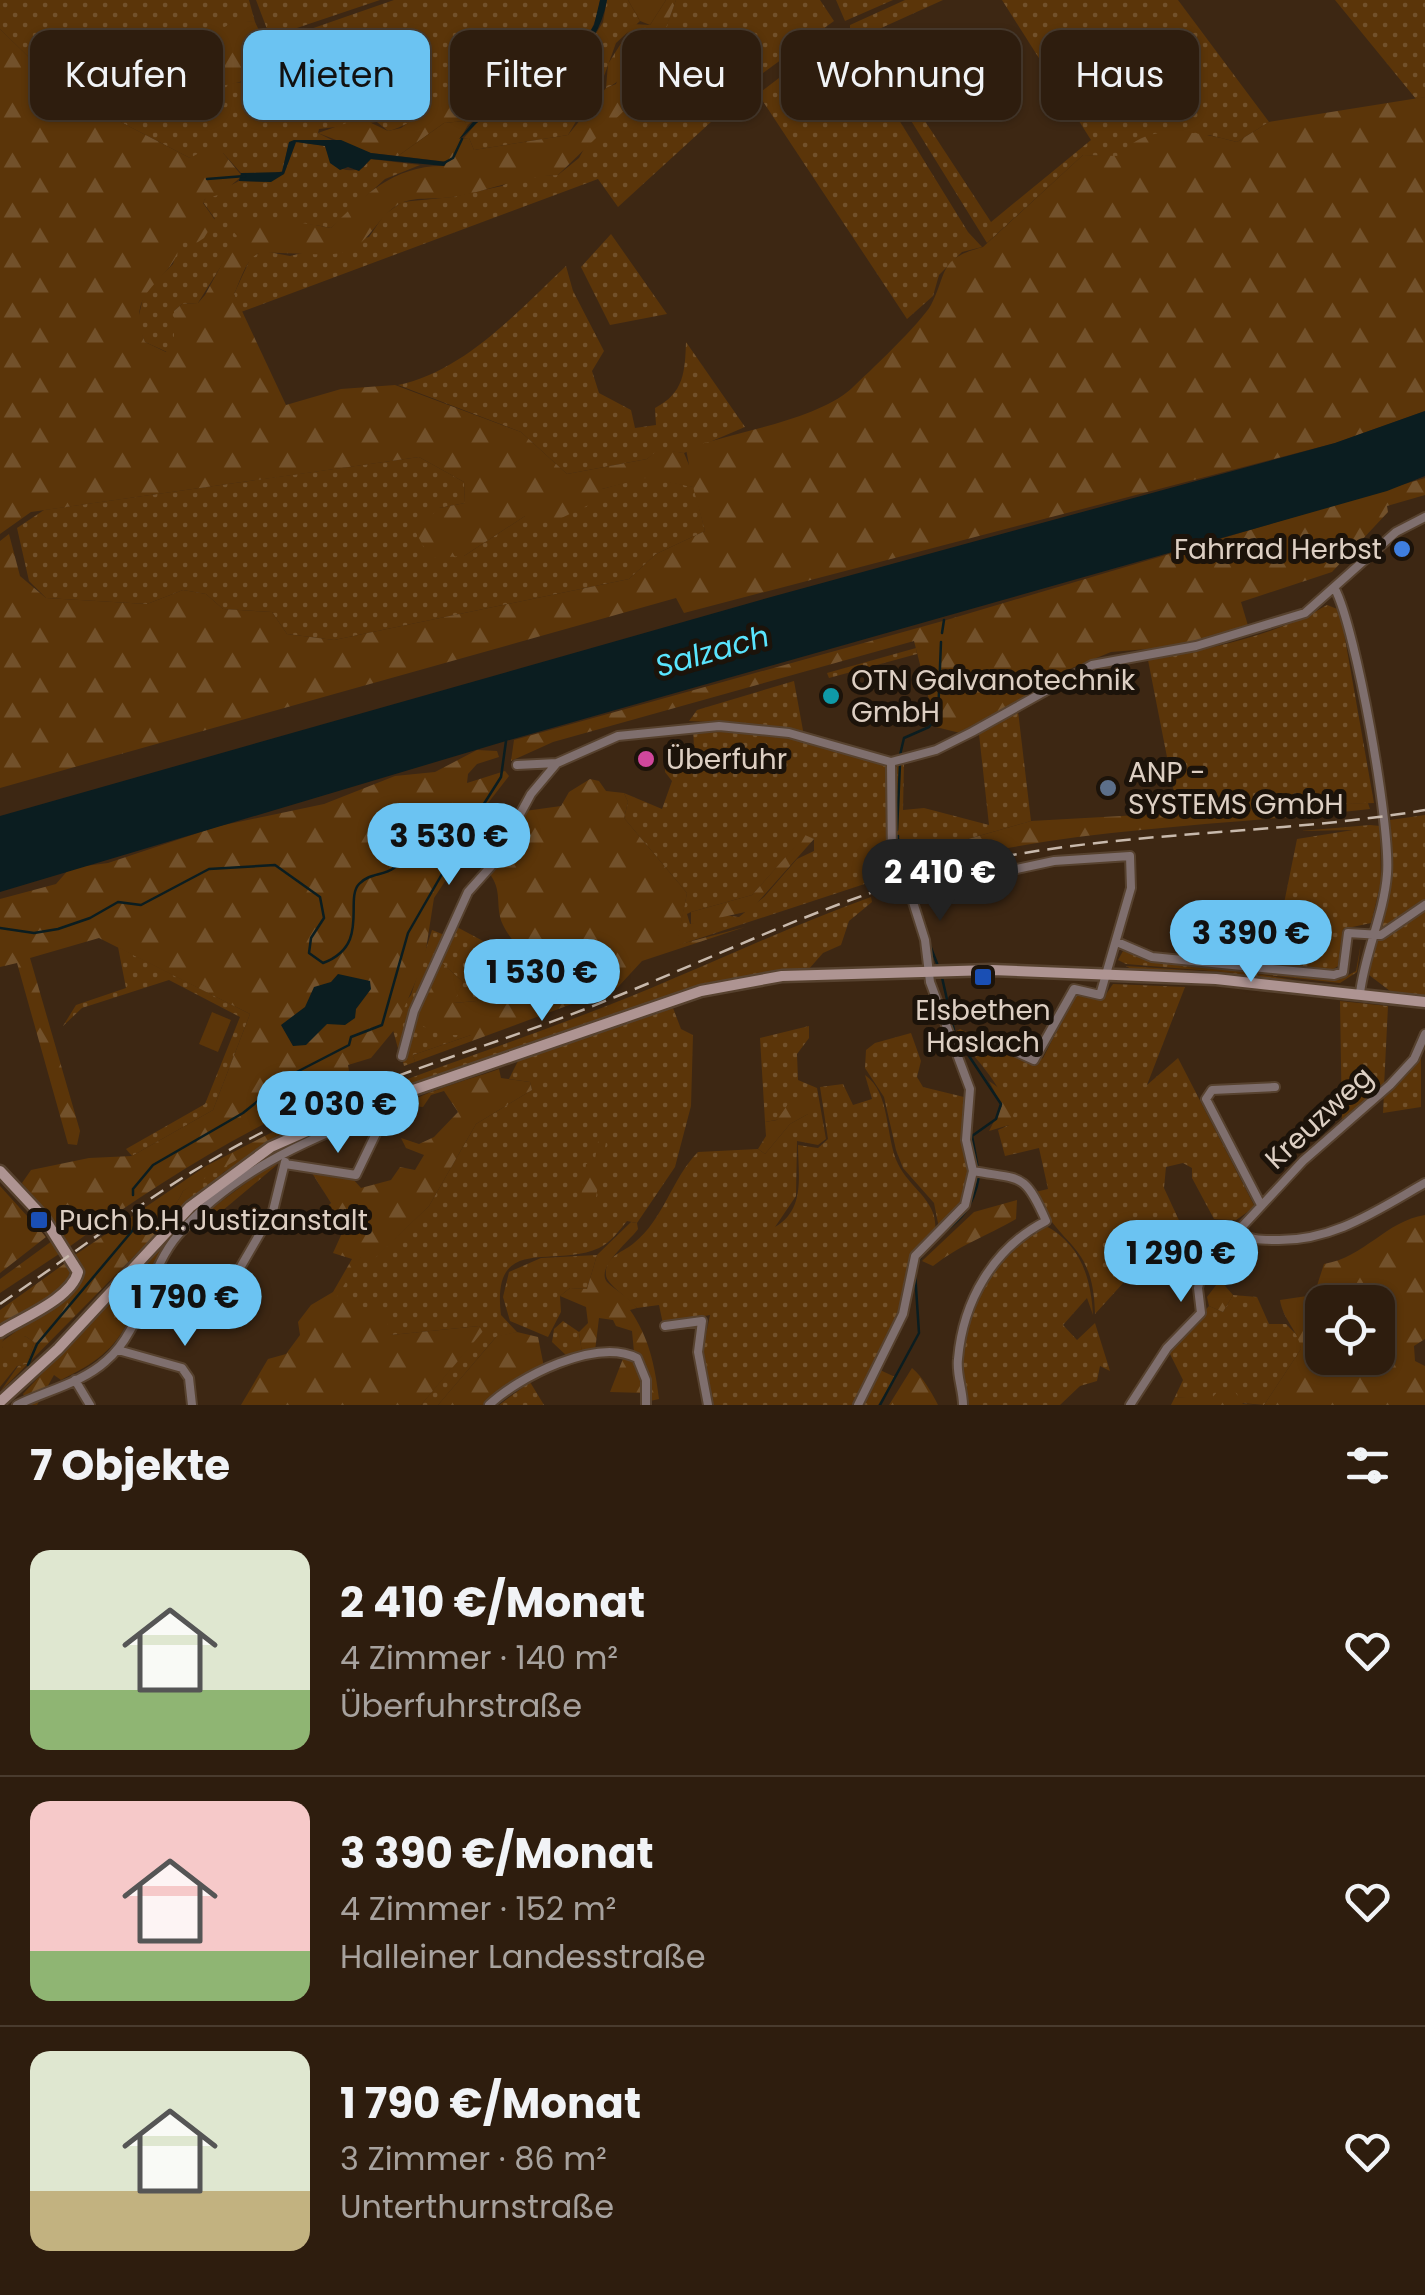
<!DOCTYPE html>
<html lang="de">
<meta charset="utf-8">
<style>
body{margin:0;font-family:Poppins,sans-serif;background:#3a2a1c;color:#f1f3f6;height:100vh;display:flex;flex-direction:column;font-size:38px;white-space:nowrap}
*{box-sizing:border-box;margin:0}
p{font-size:32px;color:#a7a29e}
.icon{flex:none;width:55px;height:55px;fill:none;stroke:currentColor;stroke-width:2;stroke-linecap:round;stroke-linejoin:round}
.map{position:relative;height:1405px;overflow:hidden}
.details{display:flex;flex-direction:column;background:#2e1d0e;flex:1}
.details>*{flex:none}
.banner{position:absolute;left:30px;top:30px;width:1365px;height:90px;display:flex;gap:20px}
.buttons{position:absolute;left:1305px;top:1285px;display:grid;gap:20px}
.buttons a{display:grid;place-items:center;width:90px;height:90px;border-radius:20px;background:#2e1d0e;box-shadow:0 2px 8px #0004,0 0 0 2px #493b2e;font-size:50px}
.price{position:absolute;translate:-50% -85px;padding:0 22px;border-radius:35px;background:#6bc3f2;color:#111;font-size:32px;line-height:65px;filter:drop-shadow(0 2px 5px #0008)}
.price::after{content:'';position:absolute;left:50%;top:60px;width:30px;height:22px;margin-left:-15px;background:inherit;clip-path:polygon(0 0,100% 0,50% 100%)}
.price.current{background:#222;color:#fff}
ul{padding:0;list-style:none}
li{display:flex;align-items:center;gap:30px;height:250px;padding:0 30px}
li+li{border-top:2px solid #493b2e}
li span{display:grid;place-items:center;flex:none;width:280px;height:200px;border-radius:20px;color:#555}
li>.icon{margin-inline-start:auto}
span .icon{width:120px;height:120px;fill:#fffc;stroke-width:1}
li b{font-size:42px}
h2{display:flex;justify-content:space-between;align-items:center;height:120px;padding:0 30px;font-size:42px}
.pill{padding:0 35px;border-radius:20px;background:#2e1d0e;box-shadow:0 2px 8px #0004,0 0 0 2px #493b2e;font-size:35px;line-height:90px}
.pill.current{background:#6bc3f2;color:#111}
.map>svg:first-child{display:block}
.grass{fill:url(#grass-dots);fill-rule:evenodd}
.forest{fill:url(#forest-firs);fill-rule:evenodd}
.cemetery{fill:url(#cemetery-stones)}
.park{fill:#5b3509}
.water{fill:#0b1d20}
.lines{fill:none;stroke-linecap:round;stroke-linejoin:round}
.stream{stroke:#0b1d20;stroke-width:2.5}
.street-casing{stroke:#57422f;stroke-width:12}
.secondary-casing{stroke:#57422f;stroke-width:15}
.street{stroke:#7f6f6e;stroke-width:8}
.secondary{stroke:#ae9492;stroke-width:10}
.rail{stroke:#c8b9ac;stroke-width:2.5;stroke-dasharray:15 8;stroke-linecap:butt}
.shop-dot{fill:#3f7fe0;stroke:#1c130a;stroke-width:4}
.culture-dot{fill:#0f9aa8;stroke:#1c130a;stroke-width:4}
.hotel-dot{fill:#d1479c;stroke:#1c130a;stroke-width:4}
.service-dot{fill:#5c6f8a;stroke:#1c130a;stroke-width:4}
.transit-dot{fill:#1a4fb4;stroke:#1c130a;stroke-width:4}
.labels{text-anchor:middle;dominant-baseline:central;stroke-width:10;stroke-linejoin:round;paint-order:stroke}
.poi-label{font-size:28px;fill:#ddcfc3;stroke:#1c130a;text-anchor:start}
.street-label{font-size:28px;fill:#ddcfc3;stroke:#1c130a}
.water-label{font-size:30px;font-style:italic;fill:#59e4fd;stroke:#1c130a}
</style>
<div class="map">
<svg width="1425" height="1405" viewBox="0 0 1425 1405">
<defs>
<pattern id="grass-dots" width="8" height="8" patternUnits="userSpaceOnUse" patternTransform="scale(2.5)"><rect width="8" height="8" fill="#5b3509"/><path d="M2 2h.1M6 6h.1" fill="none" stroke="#72512b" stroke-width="1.8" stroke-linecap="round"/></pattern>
<pattern id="forest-firs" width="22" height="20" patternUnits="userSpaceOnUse" patternTransform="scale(2.5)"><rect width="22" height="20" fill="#5b3509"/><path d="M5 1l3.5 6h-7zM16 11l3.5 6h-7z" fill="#72512b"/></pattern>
<pattern id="cemetery-stones" width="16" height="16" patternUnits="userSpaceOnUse" patternTransform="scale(2.5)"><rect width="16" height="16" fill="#5b3509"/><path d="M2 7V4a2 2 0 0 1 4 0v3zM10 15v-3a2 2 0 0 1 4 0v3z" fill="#72512b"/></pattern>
</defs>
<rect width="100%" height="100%" fill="#3d2713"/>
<path class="grass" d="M0 0H249L255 22C236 20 224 22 216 41L170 44 127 66 44 72 0 29Z
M256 0H380L285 32 267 29Z
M394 0H600C590 74 515 82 468 125L464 121 500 92 502 82 531 64 546 48 530 43C499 57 485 78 460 98 430 102 415 125 388 131L377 122 319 129 318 133 332 140 289 143 282 171 268 176 241 173 223 153 190 158 113 118 97 97 95 72C136 68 167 60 201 87L252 81 282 45 279 40Z
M607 0H628L640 21 616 43 595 101 585 106 568 135 474 150 469 138H464L479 120 581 58 603 22Z
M676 0H820L834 21 744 87 726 108 662 51 723 111 618 207 598 179 241 312 234 294 251 257 263 251 290 256 369 237 384 215 402 202 452 197 502 186 520 176 558 175 579 158 647 34 664 32Z
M836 0H893L845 21Z
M905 0H943L868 34 991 222 1091 140 1002 0H1178L1269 122 1237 142 1209 135 1120 157 1083 155 987 243 856 32 850 30V25Z
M1335 0H1425V97L1416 99Z
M843 29 968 232 982 247 962 252 939 275 933 296 907 319 758 94Z
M296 142 325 146C331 166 343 175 363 168L370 159 420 165 385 179 331 228C303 221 277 226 249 221L198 303 182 304 174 311 175 339 167 352 145 342 137 324 144 293 173 264 180 237 215 219 203 202 206 198 239 181 264 182 284 174Z
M611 234 667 314 610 325 581 267Z
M566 266 573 291 604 351 592 371 599 393 631 410 635 428 656 425 655 408C684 393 685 372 686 342L745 427 684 453 659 450 647 459 567 474 521 432 398 385C465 371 518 311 566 266Z
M419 457 464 482 465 503 439 508 464 556 525 516 602 489 645 477 694 487 705 531 656 554 629 579 334 640 287 634 272 612 223 609 206 594 183 590 147 604 46 598 29 581 17 528 44 510Z
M1327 605 1340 610 1374 803 1205 809V816L1183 818 1181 803H1176L1148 660C1208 649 1275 636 1327 605Z
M916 648 917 654 829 678 827 673Z
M794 681 804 736 753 724 689 721 697 710Z
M1018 711 1031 821 901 858 903 843 895 832 897 765 904 762 903 810 924 808 989 825 979 734Z
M725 728 778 733 886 763 895 874 676 946 687 893 624 818 628 802 624 793 662 809 672 781 665 772V750L694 747 693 729ZM805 836 814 839V851L797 859 764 897 739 917 722 915 690 924 687 914 691 912 752 895Z
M1425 815V904L1380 931 1393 871 1390 820Z
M1370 825 1380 826 1381 883 1371 923 1343 929 1338 966 1332 970 1272 963 1297 839 1353 830 1300 831Z
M871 897 872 902 849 921 841 945 823 953 808 970 700 986 311 1122 224 1172 157 1233C162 1215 176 1208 183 1191 304 1106 445 1068 583 1015 680 979 773 932 871 897Z
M1425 908V996L1390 991 1369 975 1376 938 1385 937Z
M455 926 483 941 495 993 488 1000 453 1003 463 982 441 962Z
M432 930 447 936 400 1056 393 1030 401 1007 411 995Z
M1361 943 1357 972 1340 983 1250 973 1294 980 1131 969 1126 966 1248 974 1126 964 1118 960 1123 951 1156 962 1339 980 1356 971Z
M118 947 250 1014 213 1110 132 1156 126 1149 205 1104 240 1017 169 980 82 1008 63 1026 76 1005 126 988Z
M1113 984 1185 987 1147 1085 1178 1058 1255 1207 1236 1220 1214 1219 1192 1178V1168L1183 1163 1166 1167 1164 1188 1183 1229 1171 1258 1154 1279 1134 1271 1095 1314C1093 1239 1060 1251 1035 1192L1048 1189 1039 1148 1005 1156 998 1130 1009 1125C1011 1091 975 1060 955 1032L960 1029 1032 1063 1043 1058 1075 995 1102 1000Z
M1340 1001 1388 1006 1384 1087 1342 1126Z
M673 1008 681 1029 693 1035 691 1106 675 1167 637 1223 627 1221C619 1231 610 1243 599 1248 552 1269 491 1233 501 1315L517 1332 496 1337 438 1405H421L483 1330 479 1326 391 1335 334 1300 361 1256 369 1263 429 1206 476 1124 532 1090 530 1082 509 1079 518 1061Z
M413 1021 469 1031 471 1035 413 1055 415 1062 404 1066 402 1058Z
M809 1026V1038L797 1054 798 1080 817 1088 826 1139 818 1145 797 1141 796 1196 775 1227C806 1209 798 1175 798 1145L818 1148 828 1139 820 1087 843 1084 853 1105 872 1099 865 1075C891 1093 885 1137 898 1164 910 1189 939 1201 935 1232L911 1258 900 1308 855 1405H710L701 1359 710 1315 663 1324 659 1305 637 1308C630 1299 606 1284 606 1275 604 1256 624 1252 634 1243 664 1219 672 1178 698 1152L758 1149 765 1154 790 1124 808 1114 765 1122 760 1038Z
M911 1033 921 1061 917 1077 923 1087 968 1098C969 1150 981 1193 939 1228L934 1203 903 1168 896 1150 884 1097 865 1068 866 1050 875 1043Z
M1421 1053V1107L1383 1113 1384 1093Z
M1044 1225C1080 1243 1091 1277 1093 1315L1087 1298 1063 1325 1077 1340 1095 1323 1110 1371 1100 1366 1097 1381 1080 1386 1060 1405H964C957 1328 973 1267 1044 1225Z
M597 1255 587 1289 570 1288 560 1296 561 1312 548 1337 510 1321 503 1297 509 1272 541 1258Z
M159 1279 209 1298 186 1336 166 1324 171 1314 148 1301Z
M1233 1295 1257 1297 1269 1324H1286L1299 1337 1301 1349 1264 1405 1175 1397 1183 1380 1168 1350 1209 1306 1223 1312Z
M563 1321 579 1332 582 1353 568 1357 552 1342 554 1329Z
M7 1335 1 1343 3 1348 25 1336 34 1342 27 1364 17 1366 0 1387V1339Z
M880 1370 895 1377 878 1405H863Z
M530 1382 544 1405H499Z"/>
<path class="forest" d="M666 0H676L664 33 647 35 655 52 631 104 558 175C519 176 490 191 452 197 436 200 413 196 399 204 376 217 368 248 341 253 323 257 264 250 257 254 245 261 240 282 234 294L286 405 341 389 395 385 521 432 567 474 647 459 659 449 684 453 689 465 686 449C734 432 814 421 851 389 869 372 920 324 931 305 948 273 937 259 983 247L1083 155 1120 156C1146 120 1198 132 1237 142L1269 122 1425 97V411L1335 443 684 613 676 598 0 788V541L9 534 20 576 46 598 147 604 183 590 206 594 223 609 272 612 287 634 334 640 629 579 656 554 705 531 693 487 645 478 602 489 597 501 551 523 525 516 464 556 430 558 415 531 439 508 465 503 464 482 419 457 31 512 0 534V29L44 72H95L97 97 113 118 190 158 208 148 223 153 242 176 221 194 205 199 203 203 215 220 204 238 192 246 181 238C178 283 121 285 145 342L166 352 174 339V311L182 304 198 303 205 295 237 236 232 230 236 221C267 220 301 221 331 228 364 195 395 165 444 166L459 139 469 138 474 150 568 135 606 88 616 84 632 43 625 37 633 24 650 25Z
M237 20 255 22 263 39 282 45C266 79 238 86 201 87L183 73 154 67 153 60 190 45 213 46 221 29Z
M530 43 546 48 555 44 563 55 549 65 531 64 502 82 500 92 464 121 444 123 398 156 370 153 318 133 361 118 388 131 401 128 438 101 460 98 475 80Z
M1425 478V495L1387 506 1388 512 1332 572 1241 602 1249 629 1171 647 1111 652 1060 673 1003 712 960 733 936 727 914 641 553 742 511 761 514 740 950 619Z
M477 750 497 751 499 757 477 764 468 774 467 783 505 771 509 776 474 821 467 848 434 898 424 962 395 1029 371 1058 348 1065 351 1084C244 1128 162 1180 69 1247L22 1183 31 1170 89 1158 132 1156 213 1110 250 1014 99 938 30 958 80 1131 77 1145 68 1144 17 963 0 967V899L56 884 70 868 108 863 219 826 324 804 395 776 435 772Z
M590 779 599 781 606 791 624 793 628 802 624 818 687 893 677 945 745 927 642 961 618 987 415 1062 413 1055 471 1035H441L413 1021 441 962 463 982 454 1003 488 1000 495 993 517 989C537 955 513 947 503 925 494 906 504 890 488 872L525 811 561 806 569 792Z
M1181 803 1184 818 1204 816 1205 808 1368 803 1370 809C1213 827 1055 827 903 873L898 842H903L902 858 1031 821 1157 814V805Z
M805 835 814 839 750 911 691 924V912L752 895Z
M499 1069 501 1078 530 1082 532 1090 476 1124 429 1206 369 1264 361 1257 335 1300 384 1312 391 1335 479 1326 484 1330 421 1405H241L268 1359 286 1354 300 1335 298 1322 311 1305 333 1292 352 1259 333 1253 342 1233 337 1223 311 1222 331 1203 312 1173 353 1179 361 1188 391 1180 400 1167 415 1170 424 1155 406 1148 401 1138 419 1144 434 1137 458 1112 444 1091 431 1095 423 1107 413 1106 407 1116 390 1117C403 1096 473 1079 499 1069Z
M989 1081 1003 1091 1015 1110 1009 1125 989 1131 1002 1106Z
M793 1097 808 1103V1114L790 1124 765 1154 758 1149 766 1136 765 1122 777 1120Z
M300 1118 295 1126 183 1191C176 1208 162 1215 157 1233L0 1392 18 1366 27 1364 34 1342 25 1336 11 1348H3L0 1343 77 1287 82 1270 75 1255 206 1166Z
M600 1130 608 1131 594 1208 579 1209 586 1164 594 1165Z
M278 1164 216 1216 204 1214 266 1168Z
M0 1186 46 1237 0 1273Z
M1017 1200 1016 1219C985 1237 963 1243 933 1266L922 1261 974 1212Z
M1425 1215V1339L1414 1346 1415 1361 1425 1366V1405H1264L1301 1349C1298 1330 1283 1320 1280 1300L1314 1295 1324 1264C1365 1257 1386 1221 1425 1215ZM1378 1302V1358H1322V1302Z
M631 1222 637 1223 638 1229C631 1240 595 1267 607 1282 615 1290 629 1297 637 1308L630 1310C649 1337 655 1366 659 1399L650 1401 644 1362 634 1352 632 1331 616 1326 613 1320 599 1318 595 1351 582 1353 579 1332 588 1323 586 1307 560 1296 570 1288 587 1289 597 1255Z
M52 1241 65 1250 0 1293V1279Z
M168 1245 138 1303 128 1300 122 1312 131 1316C114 1351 95 1363 61 1380L54 1375 37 1405H24L28 1403 23 1394 155 1251Z
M71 1259C75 1294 26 1311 0 1328V1310Z
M1220 1280 1233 1295 1223 1312 1209 1306 1207 1297Z
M517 1332 538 1337 544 1367 498 1391 485 1405H438L497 1336Z
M624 1356 638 1364 645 1393 610 1392Z
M912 1368C923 1377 932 1393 938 1405H889Z
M1232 1387 1243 1404 1256 1405H1171L1175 1397 1211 1399 1219 1390Z"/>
<path class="cemetery" d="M625 37 632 43C635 64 625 80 606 88L608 64Z"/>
<path class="park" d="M628 0H666L650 25 640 21Z
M464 121 468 125 447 162 398 156 444 123Z
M212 1012 231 1020 218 1052 199 1044Z"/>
<path class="water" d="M600 0H607C595 68 533 85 482 119 473 125 467 135 459 139L477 117 576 55 594 25Z
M294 140H341L371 153 447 162 444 166 371 159 359 171 348 167 340 170 330 163 325 146 296 142 284 174 271 182 239 181 241 173 282 172 289 142Z
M1425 411V476L1387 491 506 741 0 892V816L771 597 1335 443Z
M338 974 370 981 371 989 356 1009 355 1018 345 1025 327 1024 306 1045 293 1046 281 1025 305 1007 314 987 331 982Z"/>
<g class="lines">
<path class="stream" d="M444 163 453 158 462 139
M207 179 245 176
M942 633 944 620
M900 755 904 738 929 727 938 716 941 642
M897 830 900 764
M898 836 896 858 938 966
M0 928 34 933 58 929 90 918 118 902 141 905 209 869 275 865 320 897 324 918 311 938 309 953 323 963C371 945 344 900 359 884 369 873 383 876 394 868 405 861 409 845 424 843 439 841 446 849 461 840L501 777 506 741
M941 973 955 1035 1001 1104 996 1119 972 1136 978 1169
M133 1195V1189L153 1165 243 1113 289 1076 349 1045 351 1037 382 1025 408 933 461 841
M917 1264C936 1224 969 1233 979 1176
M28 1365 37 1344 133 1230 137 1215
M880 1405 919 1333 915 1272"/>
<g class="street-casing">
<path id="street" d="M1335 589C1356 629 1391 827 1387 874 1384 914 1365 952 1360 993
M891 762 936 750 972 732 1092 665 1196 646 1305 613 1396 532 1425 517
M517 765 557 763 618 736 719 726 789 733 891 762
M927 888 1054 861 1130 856 1131 888 1100 995 1074 989 1034 1060 986 1038
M1117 942 1152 957 1334 975 1343 972 1348 933 1381 935 1425 905
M402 1056 414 1011 468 892 493 864 531 794 557 763
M1261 1205 1206 1099 1212 1090 1275 1087
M1238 1231C1247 1240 1261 1240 1274 1240 1332 1242 1376 1211 1425 1183
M242 1314 229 1287 273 1211 285 1162
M665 1326 702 1321 698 1352 708 1405
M118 1350 182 1368 189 1378 192 1405
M75 1380 90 1405
M17 1405C45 1391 82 1383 106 1361 143 1330 147 1271 178 1235 230 1173 306 1140 379 1112L383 1119 356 1175 285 1164
M489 1405C518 1377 597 1337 637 1358L646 1380V1405
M858 1405 903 1314 915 1256 965 1205 973 1171 966 1140 970 1089 930 982 925 940 913 902 892 864 891 762
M963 1405C963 1390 956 1374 958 1359 963 1301 993 1248 1046 1221 1024 1171 1021 1180 973 1171
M1130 1405 1167 1348 1201 1313 1198 1288 1207 1250 1238 1231 1303 1161 1390 1085 1414 1059 1425 1034"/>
</g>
<g class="secondary-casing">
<path id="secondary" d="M0 1171 44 1218 78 1272C71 1299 22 1318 0 1332
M0 1402 58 1349 190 1207 271 1147 355 1110 701 991 782 976 992 970 1216 979 1425 1002"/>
</g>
<use href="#street" class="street"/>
<use href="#secondary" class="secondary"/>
<path class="rail" d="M0 1304C87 1245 169 1179 263 1132 376 1076 500 1045 615 997 737 948 853 889 982 861 1129 830 1278 835 1425 810"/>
</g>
<circle class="shop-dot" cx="1402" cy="549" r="10"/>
<circle class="culture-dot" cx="831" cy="696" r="10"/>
<circle class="hotel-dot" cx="646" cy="759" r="10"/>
<circle class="service-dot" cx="1108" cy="788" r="10"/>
<g class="transit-dot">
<rect x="973" y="967" width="20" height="20" rx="5"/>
<rect x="29" y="1210" width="20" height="20" rx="5"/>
</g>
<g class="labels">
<g class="poi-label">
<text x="1382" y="549" text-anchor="end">Fahrrad Herbst</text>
<text x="851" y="680">OTN Galvanotechnik<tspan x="851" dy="32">GmbH</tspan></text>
<text x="666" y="759">Überfuhr</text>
<text x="1128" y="772">ANP -<tspan x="1128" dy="32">SYSTEMS GmbH</tspan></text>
<text x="983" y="1010" text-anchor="middle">Elsbethen<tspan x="983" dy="32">Haslach</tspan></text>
<text x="59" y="1220">Puch b.H. Justizanstalt</text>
</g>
<g class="street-label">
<text transform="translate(1319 1118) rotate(-43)">Kreuzweg</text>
</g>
<g class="water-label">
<text transform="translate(712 651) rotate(-16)">Salzach</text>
</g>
</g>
</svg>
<div class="buttons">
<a><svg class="icon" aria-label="locate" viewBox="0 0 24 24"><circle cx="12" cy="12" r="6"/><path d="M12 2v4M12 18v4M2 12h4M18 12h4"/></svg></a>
</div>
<b class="price" style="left:449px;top:888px">3 530 €</b>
<b class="price current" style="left:940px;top:924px">2 410 €</b>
<b class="price" style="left:1251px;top:985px">3 390 €</b>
<b class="price" style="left:542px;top:1024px">1 530 €</b>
<b class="price" style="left:338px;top:1156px">2 030 €</b>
<b class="price" style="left:1181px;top:1305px">1 290 €</b>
<b class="price" style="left:185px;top:1349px">1 790 €</b>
<div class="banner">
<a class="pill">Kaufen</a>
<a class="pill current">Mieten</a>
<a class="pill">Filter</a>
<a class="pill">Neu</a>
<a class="pill">Wohnung</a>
<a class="pill">Haus</a>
</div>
</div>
<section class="details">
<h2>7 Objekte<svg class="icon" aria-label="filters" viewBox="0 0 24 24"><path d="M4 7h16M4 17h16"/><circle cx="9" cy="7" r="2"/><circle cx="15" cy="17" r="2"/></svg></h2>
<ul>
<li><span style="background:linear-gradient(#dfe7d0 70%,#8fb573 0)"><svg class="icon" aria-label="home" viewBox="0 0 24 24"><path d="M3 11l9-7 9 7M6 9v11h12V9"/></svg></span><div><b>2 410 €/Monat</b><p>4 Zimmer · 140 m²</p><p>Überfuhrstraße</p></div><svg class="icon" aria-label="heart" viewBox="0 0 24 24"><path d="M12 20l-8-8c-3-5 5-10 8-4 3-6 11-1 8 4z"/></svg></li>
<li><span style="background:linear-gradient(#f6c9c9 75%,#8fb573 0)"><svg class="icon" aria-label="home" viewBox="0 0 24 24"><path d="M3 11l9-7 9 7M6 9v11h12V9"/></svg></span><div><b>3 390 €/Monat</b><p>4 Zimmer · 152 m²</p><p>Halleiner Landesstraße</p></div><svg class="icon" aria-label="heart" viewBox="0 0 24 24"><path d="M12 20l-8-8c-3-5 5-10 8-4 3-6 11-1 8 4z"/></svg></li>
<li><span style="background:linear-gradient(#dfe7d0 70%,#c2b280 0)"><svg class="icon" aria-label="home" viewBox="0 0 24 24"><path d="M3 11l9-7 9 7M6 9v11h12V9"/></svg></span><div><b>1 790 €/Monat</b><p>3 Zimmer · 86 m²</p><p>Unterthurnstraße</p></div><svg class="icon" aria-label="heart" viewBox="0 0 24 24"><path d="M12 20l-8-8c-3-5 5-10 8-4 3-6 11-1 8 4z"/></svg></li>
</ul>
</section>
